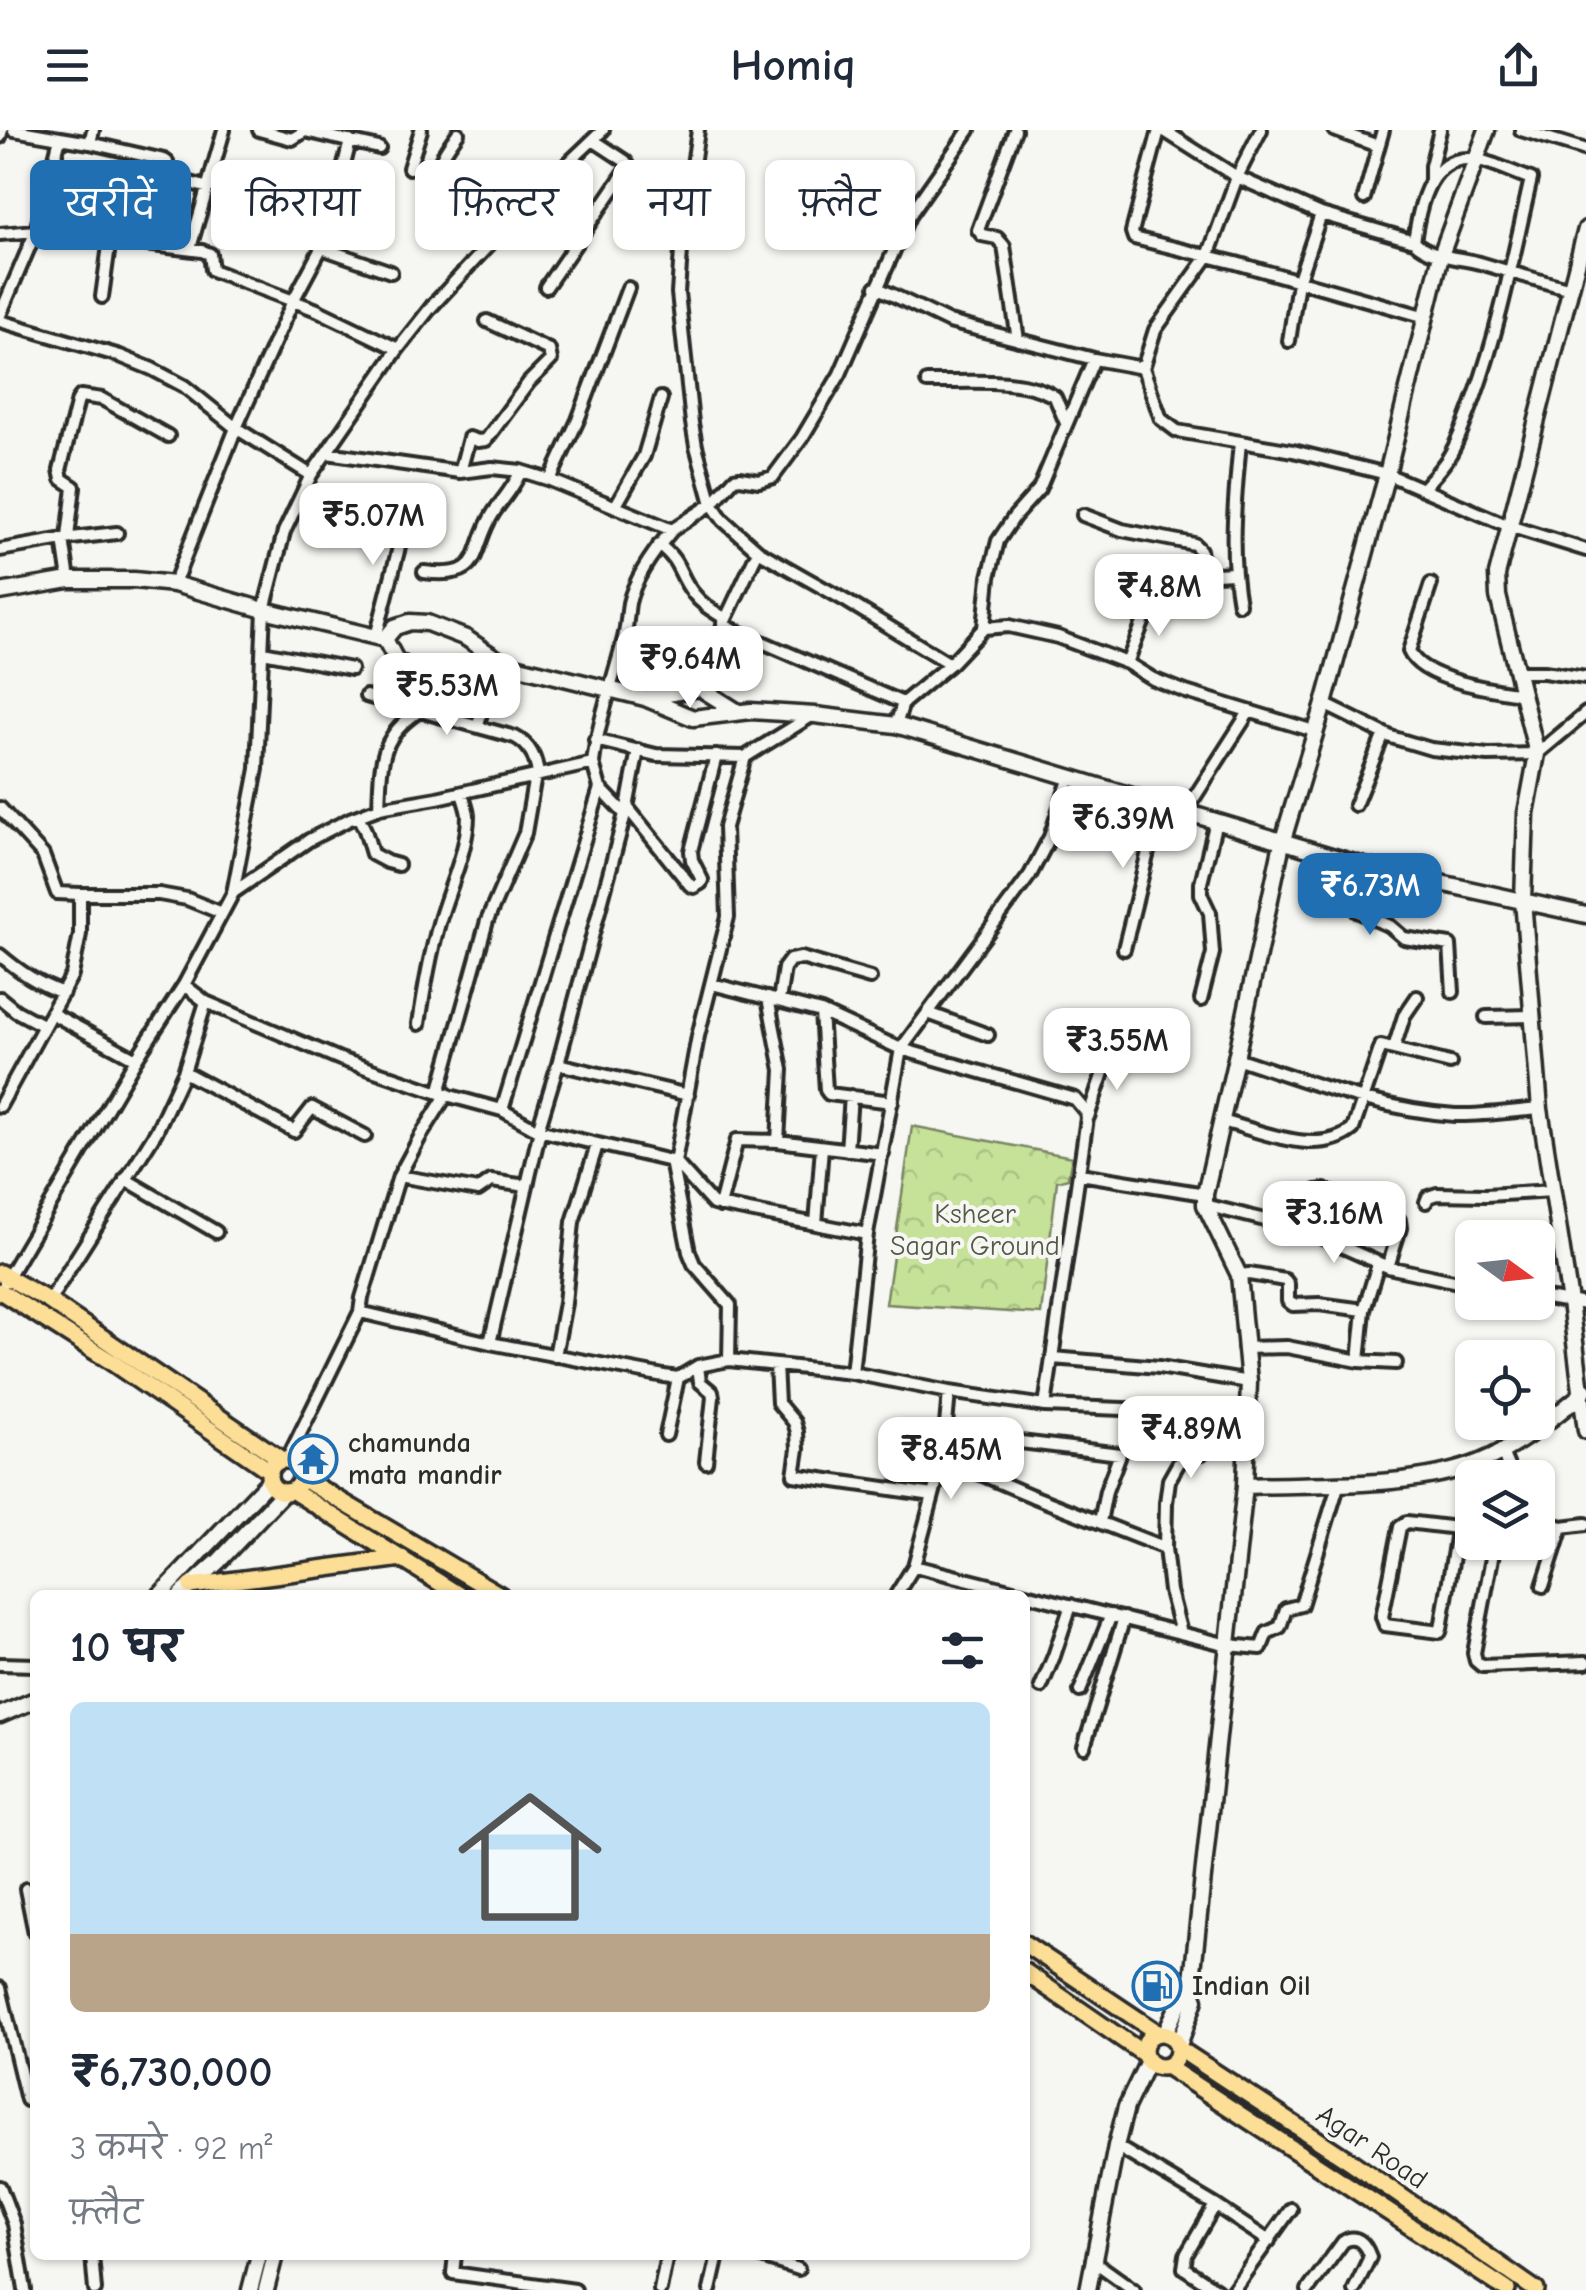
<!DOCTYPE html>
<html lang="hi">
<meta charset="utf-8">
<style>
body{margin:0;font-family:"Comic Neue","Playpen Sans Deva",sans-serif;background:#f6f6f7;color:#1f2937;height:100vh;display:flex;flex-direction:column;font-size:38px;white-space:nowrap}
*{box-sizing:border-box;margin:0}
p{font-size:32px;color:#747a83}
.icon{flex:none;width:55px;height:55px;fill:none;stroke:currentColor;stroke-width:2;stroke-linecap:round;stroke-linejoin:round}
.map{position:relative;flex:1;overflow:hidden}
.side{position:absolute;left:30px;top:1460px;width:1000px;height:670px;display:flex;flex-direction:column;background:#fff;border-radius:15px;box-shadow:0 2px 8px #0004}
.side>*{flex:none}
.guide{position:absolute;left:30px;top:30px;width:1000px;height:90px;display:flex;gap:20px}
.needle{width:65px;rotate:105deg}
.tools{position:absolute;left:1455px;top:1090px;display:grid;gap:20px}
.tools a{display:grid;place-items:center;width:100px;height:100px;border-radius:15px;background:#fff;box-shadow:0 2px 8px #0004;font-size:50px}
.price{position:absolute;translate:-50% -85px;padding:0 22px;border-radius:20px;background:#fff;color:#222;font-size:32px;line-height:65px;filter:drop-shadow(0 2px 5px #0008)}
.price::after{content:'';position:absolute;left:50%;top:60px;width:30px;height:22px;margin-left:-15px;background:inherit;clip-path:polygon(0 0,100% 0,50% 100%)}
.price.current{background:#1f6fb2;color:#fff}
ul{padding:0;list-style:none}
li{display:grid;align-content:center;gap:20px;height:530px;padding:0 40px}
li+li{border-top:2px solid #e0e1e3}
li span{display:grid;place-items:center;height:310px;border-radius:15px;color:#555}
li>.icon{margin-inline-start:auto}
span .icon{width:180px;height:180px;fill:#fffc;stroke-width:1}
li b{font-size:42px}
h2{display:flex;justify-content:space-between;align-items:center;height:120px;padding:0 40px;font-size:42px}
.tag{padding:0 35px;border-radius:15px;background:#fff;box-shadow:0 2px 8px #0004;font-size:35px;line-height:90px}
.tag.current{background:#1f6fb2;color:#fff}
header{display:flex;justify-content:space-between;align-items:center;height:130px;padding:0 40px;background:#fff;font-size:45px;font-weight:600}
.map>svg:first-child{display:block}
.park{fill:url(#park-crowns);stroke:#788662;stroke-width:2.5}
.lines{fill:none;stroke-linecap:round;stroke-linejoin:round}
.street-casing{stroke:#2b2b2b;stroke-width:18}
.secondary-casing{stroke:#2b2b2b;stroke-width:21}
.primary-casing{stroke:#2b2b2b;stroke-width:22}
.street{stroke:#f6f6f2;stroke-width:10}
.secondary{stroke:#f6f6f2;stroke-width:14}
.primary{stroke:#fcde96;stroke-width:15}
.labels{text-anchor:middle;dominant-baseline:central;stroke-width:8;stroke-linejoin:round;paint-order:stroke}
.park-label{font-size:28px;fill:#525946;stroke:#f6f6f2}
.poi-label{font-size:28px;font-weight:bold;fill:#2b2b2b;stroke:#f6f6f2;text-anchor:start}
.street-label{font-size:28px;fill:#2b2b2b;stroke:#f6f6f2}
</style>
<header><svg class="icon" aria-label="menu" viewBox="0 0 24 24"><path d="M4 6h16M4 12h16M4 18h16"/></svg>Homiq<svg class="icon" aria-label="share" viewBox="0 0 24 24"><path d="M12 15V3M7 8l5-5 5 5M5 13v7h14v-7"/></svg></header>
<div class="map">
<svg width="1586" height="2160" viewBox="0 0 1586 2160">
<defs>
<pattern id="park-crowns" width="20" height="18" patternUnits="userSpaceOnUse" patternTransform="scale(2.5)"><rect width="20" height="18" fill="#c6e299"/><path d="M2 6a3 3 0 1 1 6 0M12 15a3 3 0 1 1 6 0" fill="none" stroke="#aac284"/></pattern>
</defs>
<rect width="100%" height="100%" fill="#f6f6f2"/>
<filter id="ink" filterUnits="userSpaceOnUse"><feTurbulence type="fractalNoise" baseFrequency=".01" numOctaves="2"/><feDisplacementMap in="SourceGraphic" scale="20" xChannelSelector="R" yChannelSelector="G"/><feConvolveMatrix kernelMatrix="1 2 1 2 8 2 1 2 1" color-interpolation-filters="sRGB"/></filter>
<g filter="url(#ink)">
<path class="park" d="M912 996 1072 1027 1068 1048 1057 1051 1041 1184 886 1174Z"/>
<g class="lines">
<g class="street-casing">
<path id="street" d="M14 0 60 8
M259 0 292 9 305 1 379 18
M698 0 681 121 678 163 692 293 696 316 712 374 723 390 758 421 848 472 950 534 984 498 1009 496 1058 507 1127 533 1153 549 1186 562 1314 601
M1015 0 978 100 982 105 997 108 1004 116 1018 210
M1159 0 1132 102 1134 108 1236 133 1426 187
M1163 0 1237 47 1321 84 1414 111
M1334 0 1378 16
M1521 0 1586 20
M458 3C447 19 433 33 444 52L502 101
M0 7 2 0
M90 13 164 30 167 32 165 43 168 47 209 58
M409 38 421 0
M1431 51V36L1440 0
M1364 68 1383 0
M0 104 36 101 202 121 210 124 212 140 317 180 398 219
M190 118 224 0
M322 118 391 142
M546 157 627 39 628 35 625 31 593 10
M876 157 949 192 1094 229 1143 238 1155 200 1208 126 1237 47 1261 0
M102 167 110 108
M0 185 36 101 60 8 90 13 93 0
M0 191 120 226 152 239 184 256 236 298 311 345
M1289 211 1298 152 1321 84
M1143 238 1161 289 1177 301 1293 321 1387 344 1509 396 1586 420
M927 252C965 253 1022 246 1055 267L1066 293
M327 323 460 342 492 338 521 341 550 350 672 400 712 374 734 349 740 348 759 351 773 347 802 308 840 244 909 86 969 0
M460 342 469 308 478 311 486 310 529 252 551 230 549 220 487 191
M550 350 578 290 628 158
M1422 359C1432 348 1444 336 1451 323 1461 305 1468 285 1475 266 1500 196 1514 122 1531 49 1514 43 1496 34 1479 30 1429 21 1420 74 1414 111 1432 128 1458 127 1480 133 1510 142 1541 151 1571 159
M615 377 644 326 661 268
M1083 385 1122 400 1194 414 1200 420 1203 439 1216 444 1233 443
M68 407 74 357 62 349 60 340 78 270 81 266 102 269 168 306
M63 409 117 403
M659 415C681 431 678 444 693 463 702 475 713 481 726 489
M0 420 63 409 69 450
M758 421 723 495 903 573
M424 442C487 450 469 420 494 382 505 366 512 360 521 341
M174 454 236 298 293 171 325 111 350 11
M1431 454 1409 521C1421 550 1493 560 1522 564
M1239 474C1229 420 1235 367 1240 312
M984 498 989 447 998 411 1014 387 1039 359 1094 229
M376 507 409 378
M263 522 351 539
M1127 533 1152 470
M1517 542H1544L1586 548
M700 558 707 547 723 495
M366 566 515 607C531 615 536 629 538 645
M1324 574 1391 607 1431 619 1488 625 1537 624 1586 583
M896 595 903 573 950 534
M478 596 491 538
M595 610 656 625 745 627
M1355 675 1384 604
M627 677 690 755 694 757 701 753 702 750 692 730 691 721 716 626
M0 678 43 725 57 763 80 764
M379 678C381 632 379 606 421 580L429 544
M1185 682 1249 582
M626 683 638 620
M358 686 365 700 372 724 387 732 398 735
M1368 737 1357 781 1390 796 1404 808 1450 815 1453 862
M234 762 309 710 350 689 379 678 437 668 593 633C598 591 613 552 623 512 627 499 627 486 629 473 635 447 655 420 672 400
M1124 819 1149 718 1165 675
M0 825C20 842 38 854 63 863
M712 854 821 882 901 919 1030 745 1050 707 1070 647
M184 855 206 872 340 929 439 963 502 980 538 1000 675 1032 713 1074 867 1104 852 1243
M0 868 16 881 44 896
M768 868 782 940 778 1011
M1201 870 1213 823 1210 783 1201 764V753L1216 691
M779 871 784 838 790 830 801 828 870 848
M821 882 826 960 829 964 892 972
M51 883 72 845 80 804V764H159L187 769 222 783
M928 883 988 905
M1486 887 1533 886
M419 894C424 860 430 826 439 793 448 760 468 720 468 685 467 678 464 670 462 663
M1394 918 1404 886 1417 867
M1236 928C1307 951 1380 980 1455 985 1482 986 1512 981 1540 979
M558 934 688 965
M184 942 294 1001 312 978 365 1006
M439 963 487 791 525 703 535 646
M0 976 51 883 136 929
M502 980 600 658 593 633
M1088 987 1109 925
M1222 991C1261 1001 1318 1028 1353 999L1381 916 1450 933
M538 1000 558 934 625 684 600 658
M847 1020 851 966
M671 1031 689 1122 694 1134 730 1175 729 1230
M675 1032 698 906 728 787 725 697 745 627 813 585
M1080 1044 1205 1064
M399 1046 478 1060 491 1051 527 1056
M125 1049 216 1102
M1426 1072 1428 1067 1437 1064 1486 1065 1553 1061
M1205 1075 1305 1100 1388 1137 1472 1155
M720 1076 737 1010 778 1011 883 1024
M816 1094 822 1017
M1305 1100 1313 1065 1317 1061 1324 1060 1393 1087 1399 1090 1400 1098 1388 1137
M867 1104 901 919 1075 969 1086 982 1087 988 1045 1276
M1239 1145 1249 1144 1285 1150 1288 1154V1171L1293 1175 1319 1174 1364 1180
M5 1152 136 929 184 855 233 763 257 639 264 480 284 402 311 345 398 219 432 176 541 59 603 0
M1538 1167 1586 1174
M49 1171 156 1002 184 942 206 872
M360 1182 362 1168 399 1046 420 1007 447 964
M490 1213 540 1000
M1244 1218 1287 1217 1359 1231 1364 1180 1378 1134
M555 1226 565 1173 573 1092 597 1015
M1053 1228 1159 1237 1249 1252
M1359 1231 1396 1233
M776 1235 778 1273 794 1292 797 1302 798 1319 794 1345 933 1365
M698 1236 700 1252 712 1262 713 1267 706 1332
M946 1303 1120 1324 1106 1361 1100 1392
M666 1305 678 1248
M1501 1320 1513 1348
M943 1328 1032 1366 1165 1418 1170 1461 1181 1503
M287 1330 360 1182 490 1213 664 1246 678 1248 698 1236 729 1230 852 1243 949 1262 1045 1276 1149 1280 1173 1284 1208 1298 1247 1305
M1538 1389 1562 1397 1586 1394
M1457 1398 1407 1392 1400 1397 1382 1487 1385 1495 1440 1502 1441 1499 1468 1335
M1495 1412 1474 1523 1476 1531 1482 1536 1586 1532
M1165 1418 1166 1373 1169 1350 1186 1320 1202 1323 1209 1298
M914 1436 1228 1515 1261 1518 1267 1503 1280 1497 1286 1479 1301 1475 1339 1353
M1543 1456 1562 1397
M896 1465 914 1436 943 1328 949 1262
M0 1534 35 1535
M1041 1557 1054 1526 1071 1475
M1080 1561 1111 1485
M1084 1617 1124 1488
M26 1759 35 1803
M0 1858 27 1970
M1116 2016 1215 2075 1269 2111
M0 2057 14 2094 25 2160
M1215 2075 1186 2125 1184 2138 1217 2160
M92 2125 95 2160
M455 2125 453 2143 575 2160
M755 2125 798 2139
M1092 2130 1134 2160
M660 2160 667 2125
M710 2160 718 2125
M1233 2160 1291 2079
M1308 2160 1343 2112C1356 2103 1365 2113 1370 2127L1354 2160"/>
</g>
<g class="secondary-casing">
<path id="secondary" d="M1586 99 1497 445 1498 466 1537 624 1526 683 1523 770 1540 979 1570 1172 1586 1301
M0 462 69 450H134L174 454 264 480 385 509 395 497 410 492 427 493 466 508 503 533 645 568 693 588 751 581 815 585 896 595 1368 737 1586 785
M385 509 396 530 408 537 442 547H460L503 533
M645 568 700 558 738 582
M1245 1356C1317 1353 1413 1359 1480 1332 1519 1316 1550 1290 1582 1264L1584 1260
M160 1465 270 1350
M181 1465 219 1431 283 1363
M0 1585 35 1570
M1191 1859 1245 1356 1249 1252 1239 1145 1205 1075V1064L1236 928 1282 713 1324 574 1387 344 1441 125 1487 0
M1165 1903 1183 1865 1191 1859 1195 1870 1178 1918
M250 2160 259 2125
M266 2160 275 2125
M1088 2160 1116 2016 1126 1977 1148 1931"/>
</g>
<g class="primary-casing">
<path id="primary" d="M0 1143 49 1171 282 1330
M0 1161 110 1231 270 1341
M269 1346a16 16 0 1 1 32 0a16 16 0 1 1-32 0Z
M302 1348 500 1465
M293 1361 459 1465
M191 1456 402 1428
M1025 1814 1158 1903
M1025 1842 1144 1924
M1144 1920a17 17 0 1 1 34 0a17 17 0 1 1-34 0Z
M1178 1918 1353 2033 1536 2160
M1166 1936 1507 2160"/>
</g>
<use href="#street" class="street"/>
<use href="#secondary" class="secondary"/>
<use href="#primary" class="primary"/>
</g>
</g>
<defs>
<g id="temple-ring" transform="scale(2.5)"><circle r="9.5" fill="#f6f6f2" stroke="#1f6fb2" stroke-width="1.5"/><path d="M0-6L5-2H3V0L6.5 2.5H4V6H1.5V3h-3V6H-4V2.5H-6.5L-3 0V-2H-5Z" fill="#1f6fb2"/></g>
<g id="fuel-ring" transform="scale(2.5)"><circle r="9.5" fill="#f6f6f2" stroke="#1f6fb2" stroke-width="1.5"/><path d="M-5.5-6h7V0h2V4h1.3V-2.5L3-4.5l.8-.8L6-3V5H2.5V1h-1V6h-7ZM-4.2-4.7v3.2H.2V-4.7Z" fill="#1f6fb2"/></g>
</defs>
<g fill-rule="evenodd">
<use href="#temple-ring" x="313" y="1329"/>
<use href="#fuel-ring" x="1157" y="1856"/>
</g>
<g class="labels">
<g class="park-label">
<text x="975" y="1084">Ksheer<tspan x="975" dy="32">Sagar Ground</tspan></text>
</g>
<g class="poi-label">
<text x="348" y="1313">chamunda<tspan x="348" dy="32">mata mandir</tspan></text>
<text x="1192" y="1856">Indian Oil</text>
</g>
<g class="street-label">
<text transform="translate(1372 2017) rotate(34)">Agar Road</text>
</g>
</g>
</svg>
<div class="tools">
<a><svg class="needle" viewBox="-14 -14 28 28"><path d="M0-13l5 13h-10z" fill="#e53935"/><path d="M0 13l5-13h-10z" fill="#747a83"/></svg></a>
<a><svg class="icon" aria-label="locate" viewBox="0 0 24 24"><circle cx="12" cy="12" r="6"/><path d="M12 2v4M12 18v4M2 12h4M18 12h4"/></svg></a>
<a><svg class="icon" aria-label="layers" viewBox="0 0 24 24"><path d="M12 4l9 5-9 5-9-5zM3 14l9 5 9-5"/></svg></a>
</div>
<b class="price" style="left:373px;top:438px">₹5.07M</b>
<b class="price" style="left:1159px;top:509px">₹4.8M</b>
<b class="price" style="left:690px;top:581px">₹9.64M</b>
<b class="price" style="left:447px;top:608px">₹5.53M</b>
<b class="price" style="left:1123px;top:741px">₹6.39M</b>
<b class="price current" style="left:1370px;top:808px">₹6.73M</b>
<b class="price" style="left:1117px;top:963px">₹3.55M</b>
<b class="price" style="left:1334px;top:1136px">₹3.16M</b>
<b class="price" style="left:1191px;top:1351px">₹4.89M</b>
<b class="price" style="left:951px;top:1372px">₹8.45M</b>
<div class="guide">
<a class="tag current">खरीदें</a>
<a class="tag">किराया</a>
<a class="tag">फ़िल्टर</a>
<a class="tag">नया</a>
<a class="tag">फ़्लैट</a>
</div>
<section class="side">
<h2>10 घर<svg class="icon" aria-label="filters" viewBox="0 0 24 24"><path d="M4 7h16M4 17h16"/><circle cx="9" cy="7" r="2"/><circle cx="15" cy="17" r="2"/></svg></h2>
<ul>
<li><span style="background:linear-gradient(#bfe0f5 75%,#b9a48a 0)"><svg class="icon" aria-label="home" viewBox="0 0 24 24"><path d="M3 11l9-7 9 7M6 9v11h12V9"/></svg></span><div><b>₹6,730,000</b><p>3 कमरे · 92 m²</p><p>फ़्लैट</p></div></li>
</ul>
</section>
</div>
